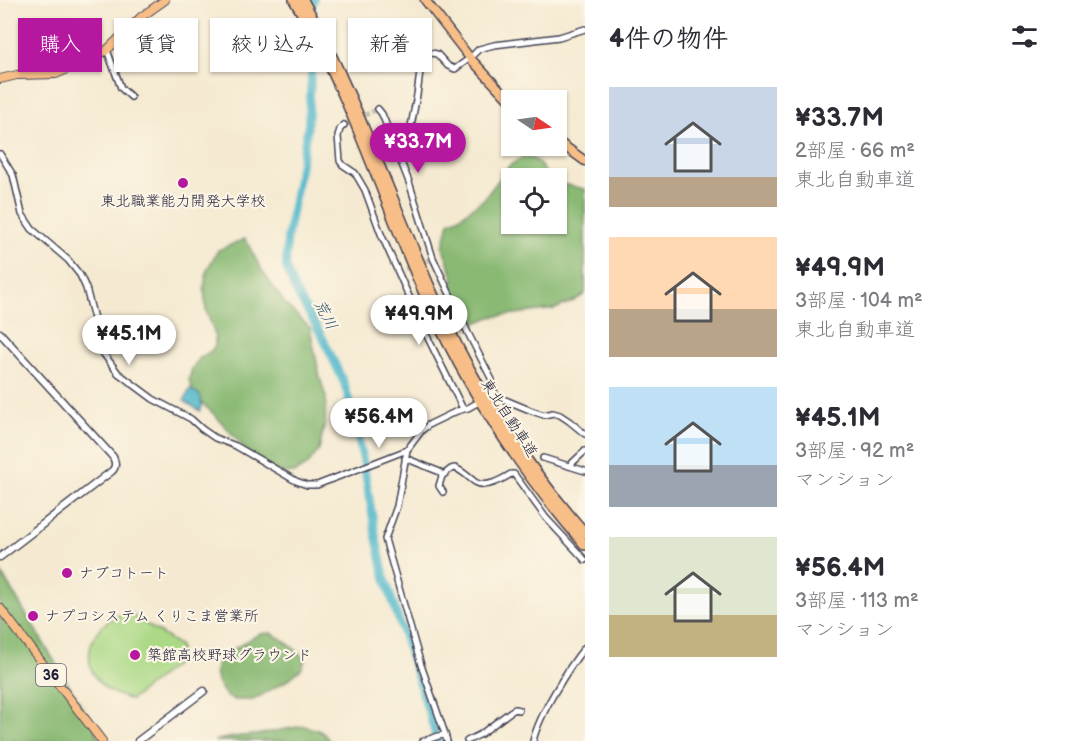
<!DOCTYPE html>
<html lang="ja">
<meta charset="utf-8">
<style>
body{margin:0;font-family:"Balsamiq Sans","Klee One",sans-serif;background:#f7f7f7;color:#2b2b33;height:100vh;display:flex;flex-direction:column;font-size:22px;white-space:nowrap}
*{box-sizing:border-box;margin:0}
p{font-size:20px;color:#7c7c81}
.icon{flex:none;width:33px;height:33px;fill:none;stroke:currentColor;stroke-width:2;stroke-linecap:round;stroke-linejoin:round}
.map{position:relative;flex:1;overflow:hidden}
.details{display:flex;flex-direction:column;background:#fff;width:480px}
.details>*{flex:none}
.banner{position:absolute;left:18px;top:18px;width:477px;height:54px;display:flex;gap:12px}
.needle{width:39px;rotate:103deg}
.controls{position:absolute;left:501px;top:90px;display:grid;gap:12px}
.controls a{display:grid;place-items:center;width:66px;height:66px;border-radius:0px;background:#fff;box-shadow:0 2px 4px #0004;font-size:30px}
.price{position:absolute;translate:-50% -51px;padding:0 14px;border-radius:21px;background:#fff;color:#222;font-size:20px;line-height:39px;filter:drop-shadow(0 2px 3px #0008)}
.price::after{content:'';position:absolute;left:50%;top:36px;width:18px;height:14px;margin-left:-9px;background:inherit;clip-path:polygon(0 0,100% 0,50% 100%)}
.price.on{background:#b5179e;color:#fff}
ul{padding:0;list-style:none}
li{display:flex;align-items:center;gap:18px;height:150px;padding:0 24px}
li span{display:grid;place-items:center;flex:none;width:168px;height:120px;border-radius:0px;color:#555}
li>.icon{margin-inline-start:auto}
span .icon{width:72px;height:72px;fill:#fffc;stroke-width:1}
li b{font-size:26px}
h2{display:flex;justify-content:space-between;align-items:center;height:72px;padding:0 24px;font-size:26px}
.tag{padding:0 21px;border-radius:0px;background:#fff;box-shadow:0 2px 4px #0004;font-size:21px;line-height:54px}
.tag.on{background:#b5179e;color:#fff}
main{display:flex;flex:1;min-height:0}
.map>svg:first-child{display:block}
.green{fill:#acd986;stroke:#677e60;stroke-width:1.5}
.forest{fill:#89b973;stroke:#566e57;stroke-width:1.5}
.water{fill:#4db7cb;stroke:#386c83;stroke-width:1.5}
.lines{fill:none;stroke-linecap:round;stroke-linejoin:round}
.river{stroke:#4db7cb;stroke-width:8}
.minor-tunnel{stroke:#cbc2b3;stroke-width:5;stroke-dasharray:5 2.5;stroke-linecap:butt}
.minor-casing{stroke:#424052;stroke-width:8}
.tertiary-casing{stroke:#424052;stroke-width:9}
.primary-casing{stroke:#424052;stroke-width:10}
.trunk-casing{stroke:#424052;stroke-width:11}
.motorway-casing{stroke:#424052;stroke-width:12}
.minor{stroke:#fff;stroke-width:5}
.tertiary{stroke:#fff;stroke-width:6}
.primary{stroke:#f7be88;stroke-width:8}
.trunk{stroke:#f7be88;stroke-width:8}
.motorway{stroke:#f7be88;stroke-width:9}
.poi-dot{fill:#b5179e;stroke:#fcf5e5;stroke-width:2}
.labels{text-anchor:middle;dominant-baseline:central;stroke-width:4.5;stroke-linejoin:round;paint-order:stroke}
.shield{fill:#fcf5e5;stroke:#63616e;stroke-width:1.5}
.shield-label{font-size:14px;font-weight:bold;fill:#22223b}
.poi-label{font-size:15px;fill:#22223b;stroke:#fcf5e5;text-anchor:start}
.street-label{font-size:15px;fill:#22223b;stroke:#fcf5e5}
.water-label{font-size:16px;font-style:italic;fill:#31566d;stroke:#fcf5e5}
</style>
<main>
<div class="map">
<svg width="585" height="741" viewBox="0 0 585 741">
<rect width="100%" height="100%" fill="#fcf5e5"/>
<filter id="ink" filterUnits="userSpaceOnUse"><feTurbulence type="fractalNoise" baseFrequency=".0167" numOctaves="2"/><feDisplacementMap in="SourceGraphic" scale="12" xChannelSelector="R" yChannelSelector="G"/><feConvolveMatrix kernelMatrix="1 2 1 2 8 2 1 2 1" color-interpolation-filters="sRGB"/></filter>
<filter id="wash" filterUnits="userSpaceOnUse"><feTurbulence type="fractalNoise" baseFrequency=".008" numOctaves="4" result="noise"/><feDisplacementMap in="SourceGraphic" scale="24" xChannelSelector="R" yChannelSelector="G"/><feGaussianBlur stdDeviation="1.35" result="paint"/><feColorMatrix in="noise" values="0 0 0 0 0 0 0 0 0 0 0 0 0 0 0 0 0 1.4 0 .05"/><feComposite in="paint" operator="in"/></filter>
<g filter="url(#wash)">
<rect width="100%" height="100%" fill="#f5ead1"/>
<path class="green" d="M129 613 180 646V661L131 700C122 697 113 694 105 688 75 664 91 618 129 613Z"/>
<path class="forest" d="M524 156C545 161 538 169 551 178H512V224H556L557 183 585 189V294L574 301 555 309 490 317 469 326 455 324 447 319 445 309 454 280 443 247 449 222 458 218 484 199 509 166Z
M245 239 263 272 285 304 310 328 320 378 326 397 325 423 319 450 307 466 294 473H277L255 460 215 415 197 399 193 391 189 380 192 368 200 358 211 351 215 346V335L206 310 204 287 207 270 218 250Z
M0 571 93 725 100 741H0Z
M271 633C284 640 296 648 305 660L302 668 288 680 253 700H234L226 696 217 682 215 672 217 663 220 657 259 634Z
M304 726C315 729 324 730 329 741H214C229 736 246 736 262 734 276 731 290 728 304 726Z"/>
<path class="water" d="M190 389 200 395 202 407 200 411 184 401Z"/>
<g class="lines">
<path class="river" d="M314 0 306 29 312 53V64L308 125 287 239 286 267 294 288 323 338 344 383 351 406 363 460 376 537 385 578 429 713 437 741"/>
</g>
</g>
<g filter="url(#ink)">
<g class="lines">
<path class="minor-tunnel" d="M344 125 378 109
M405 269 429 260"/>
<g class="minor-casing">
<path id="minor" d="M107 50 121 88 131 97
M378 109 382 114 409 182 433 258 468 333 492 380 495 395
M344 125 340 129 338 136 340 161 343 165 355 173 365 190 381 234 424 330 463 409
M412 145 411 126 417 95 420 72 419 52 420 51 437 54 448 66 455 69 470 58 479 49 494 45 559 37 585 29
M0 154 13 175 22 214 32 229 68 260 80 275 86 288 103 353 118 373 153 399 191 419 202 429 215 438 236 446 296 481 307 485H317L407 450
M491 394 532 411 544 415 553 413 560 415 569 421 585 434
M405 458 440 472 442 476 439 486 443 492
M543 458 585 471
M569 466 585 451
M442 476 451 469 455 468C463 471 468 477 475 482 486 489 501 480 511 474H514L546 518 585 560
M445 734 421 665 385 539 397 506 407 450 422 430 430 424 457 411 468 408 477 403
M423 741 445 734 447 741
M467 741 481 734 510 712 515 709 519 710
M533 741C539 715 568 668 585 647"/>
</g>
<g class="tertiary-casing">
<path id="tertiary" d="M0 333 113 457C116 463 116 467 112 471L0 557
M138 741 204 691"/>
</g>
<g class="primary-casing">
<path id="primary" d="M0 79 17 75 56 74 91 59 107 50 141 17 165 0
M0 608 102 741"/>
</g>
<g class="trunk-casing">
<path id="trunk" d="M425 0 470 58 512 103
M556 140 585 161"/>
</g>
<g class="motorway-casing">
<path id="motorway" d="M294 0C351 93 382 199 426 298 467 388 520 471 585 545
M303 0C355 94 389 194 432 292 470 380 522 461 585 533"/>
</g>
<use href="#minor" class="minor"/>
<use href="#tertiary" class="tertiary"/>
<use href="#primary" class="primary"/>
<use href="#trunk" class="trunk"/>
<use href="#motorway" class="motorway"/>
</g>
</g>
<g class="poi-dot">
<circle cx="183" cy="183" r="6"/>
<circle cx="67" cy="573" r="6"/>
<circle cx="33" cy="616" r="6"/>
<circle cx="135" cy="655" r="6"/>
</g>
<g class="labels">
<rect class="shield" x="36" y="664" width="30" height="22" rx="4.5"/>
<g class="shield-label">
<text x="51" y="675">36</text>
</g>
<g class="poi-label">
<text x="183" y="201" text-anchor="middle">東北職業能力開発大学校</text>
<text x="79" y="573">ナブコトート</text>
<text x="45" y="616">ナプコシステム くりこま営業所</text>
<text x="147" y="655">築館高校野球グラウンド</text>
</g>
<g class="street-label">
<text transform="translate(509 418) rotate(57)">東北自動車道</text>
</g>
<g class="water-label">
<text transform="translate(325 315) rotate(63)">荒川</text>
</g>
</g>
</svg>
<div class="controls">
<a><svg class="needle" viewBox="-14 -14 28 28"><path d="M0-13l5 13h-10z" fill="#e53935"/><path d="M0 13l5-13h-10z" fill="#7c7c81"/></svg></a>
<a><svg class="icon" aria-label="locate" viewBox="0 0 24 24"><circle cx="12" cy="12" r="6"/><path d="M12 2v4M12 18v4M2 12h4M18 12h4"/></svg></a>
</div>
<b class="price on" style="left:418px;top:174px">¥33.7M</b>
<b class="price" style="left:419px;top:346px">¥49.9M</b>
<b class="price" style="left:129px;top:366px">¥45.1M</b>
<b class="price" style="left:379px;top:449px">¥56.4M</b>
<div class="banner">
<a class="tag on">購入</a>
<a class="tag">賃貸</a>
<a class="tag">絞り込み</a>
<a class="tag">新着</a>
</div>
</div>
<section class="details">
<h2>4件の物件<svg class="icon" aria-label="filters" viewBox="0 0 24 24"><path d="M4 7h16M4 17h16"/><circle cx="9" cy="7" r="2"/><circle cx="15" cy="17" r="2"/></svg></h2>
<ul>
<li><span style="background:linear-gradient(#c9d6e8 75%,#b9a48a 0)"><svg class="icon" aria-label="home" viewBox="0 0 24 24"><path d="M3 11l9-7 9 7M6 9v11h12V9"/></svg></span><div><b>¥33.7M</b><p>2部屋 · 66 m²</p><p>東北自動車道</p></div></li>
<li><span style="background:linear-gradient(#ffd9b3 60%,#b9a48a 0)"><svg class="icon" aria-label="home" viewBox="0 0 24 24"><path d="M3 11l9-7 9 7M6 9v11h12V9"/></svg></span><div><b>¥49.9M</b><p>3部屋 · 104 m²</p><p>東北自動車道</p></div></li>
<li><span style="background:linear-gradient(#bfe0f5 65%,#9aa5b1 0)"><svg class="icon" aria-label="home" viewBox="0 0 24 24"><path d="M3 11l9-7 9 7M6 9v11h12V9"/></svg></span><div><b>¥45.1M</b><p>3部屋 · 92 m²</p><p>マンション</p></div></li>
<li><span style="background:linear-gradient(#dfe7d0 65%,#c2b280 0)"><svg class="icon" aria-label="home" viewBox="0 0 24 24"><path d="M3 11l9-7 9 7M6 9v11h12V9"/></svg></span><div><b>¥56.4M</b><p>3部屋 · 113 m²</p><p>マンション</p></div></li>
</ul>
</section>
</main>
